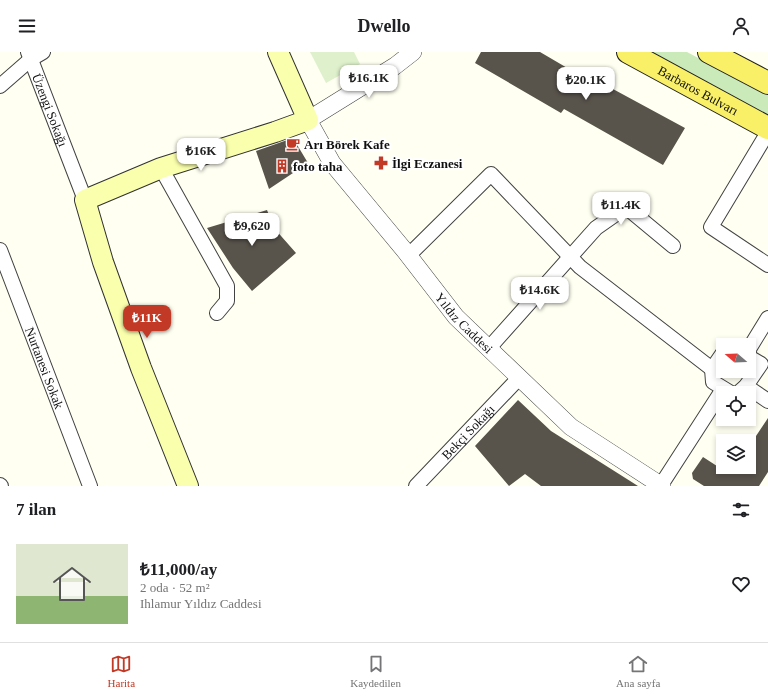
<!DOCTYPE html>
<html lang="tr">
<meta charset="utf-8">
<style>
body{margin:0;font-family:Georgia,serif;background:#f2f2f2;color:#202124;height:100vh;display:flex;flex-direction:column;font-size:15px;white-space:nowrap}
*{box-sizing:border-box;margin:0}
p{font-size:13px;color:#757577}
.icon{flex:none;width:22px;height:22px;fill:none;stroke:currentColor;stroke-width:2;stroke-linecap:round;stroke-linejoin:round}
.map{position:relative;height:434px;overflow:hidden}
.drawer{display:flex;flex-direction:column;background:#fff;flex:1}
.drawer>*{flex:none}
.needle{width:26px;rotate:289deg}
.controls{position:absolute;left:716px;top:286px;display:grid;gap:8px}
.controls a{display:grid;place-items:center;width:40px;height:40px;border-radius:0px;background:#fff;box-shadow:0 2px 6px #0003;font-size:20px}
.price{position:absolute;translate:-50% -34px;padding:0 9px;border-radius:8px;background:#fff;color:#222;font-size:13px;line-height:26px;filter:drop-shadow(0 1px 2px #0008)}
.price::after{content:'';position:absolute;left:50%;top:24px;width:12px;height:9px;margin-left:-6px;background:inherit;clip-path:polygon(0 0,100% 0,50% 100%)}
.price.selected{background:#c23925;color:#fff}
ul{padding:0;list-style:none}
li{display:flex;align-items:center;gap:12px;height:100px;padding:0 16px}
li span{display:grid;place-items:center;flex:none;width:112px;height:80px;border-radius:0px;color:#555}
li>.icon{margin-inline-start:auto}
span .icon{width:48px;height:48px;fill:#fffc;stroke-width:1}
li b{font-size:17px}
h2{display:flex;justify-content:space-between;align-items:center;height:48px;padding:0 16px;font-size:17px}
header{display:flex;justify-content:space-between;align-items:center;height:52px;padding:0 16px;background:#fff;font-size:18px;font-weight:700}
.menu{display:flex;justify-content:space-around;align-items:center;height:56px;border-top:1px solid #e0e0e0;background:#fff;font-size:11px;color:#757577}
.menu a{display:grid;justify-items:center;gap:2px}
.menu .selected{color:#c23925}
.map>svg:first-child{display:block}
.green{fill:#cbeaba}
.pitch{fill:#def1cc}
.building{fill:#58534b}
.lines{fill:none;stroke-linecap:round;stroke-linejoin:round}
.minor-casing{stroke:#424242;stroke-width:16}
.tertiary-casing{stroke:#424242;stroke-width:18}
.secondary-casing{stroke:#313131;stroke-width:22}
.primary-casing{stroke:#202020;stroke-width:24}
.minor{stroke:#fff;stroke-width:14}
.tertiary{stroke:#fff;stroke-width:17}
.secondary{stroke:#faffad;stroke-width:20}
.primary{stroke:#f9f068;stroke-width:22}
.labels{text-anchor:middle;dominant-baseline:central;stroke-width:4;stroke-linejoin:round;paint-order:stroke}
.street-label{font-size:13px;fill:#0f0f0f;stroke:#fff}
.poi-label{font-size:13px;font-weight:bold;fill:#0f0f0f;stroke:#fff;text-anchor:start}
</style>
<header><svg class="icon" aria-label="menu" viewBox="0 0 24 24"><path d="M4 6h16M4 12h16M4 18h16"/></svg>Dwello<svg class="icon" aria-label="person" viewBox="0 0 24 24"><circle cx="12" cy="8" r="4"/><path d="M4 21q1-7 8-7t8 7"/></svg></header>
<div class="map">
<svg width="768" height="434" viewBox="0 0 768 434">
<rect width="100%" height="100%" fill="#fffff2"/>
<path class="green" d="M650 0H687L768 43V63Z"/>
<path class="pitch" d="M310 0H354L360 12 326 31Z"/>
<path class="building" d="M481 0H540L598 34 600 30 685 76 663 113 564 57 561 61 475 11Z
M293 86 308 111 269 137 256 99Z
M267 158 274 176 296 201 252 239 233 216 207 176Z
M518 348 551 379 638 434H541L525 422 509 434 475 394Z
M768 366V420L759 434H704L693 427 692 421 703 405 720 416 722 415H749V390L754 383 756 384Z"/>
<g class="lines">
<g class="minor-casing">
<g id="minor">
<path id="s1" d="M28 0 85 148"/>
<path d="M0 34 31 7 43 0"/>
<path d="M768 80 711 175 768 213"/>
<path d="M161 116 227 234V249L217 261"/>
<path id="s2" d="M0 198 90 434"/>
<path d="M409 203 491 122 580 215 712 317"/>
<path d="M489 296 596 176 626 155 673 194"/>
<path d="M749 297 768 266"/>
<path d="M723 301 712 317 713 330 731 341"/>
<path d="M746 334 768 349"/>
<path d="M738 341 746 334 761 312 749 305"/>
<path d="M0 433 1 434"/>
<path d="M661 433 723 337"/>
<path id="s3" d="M416 434 519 326"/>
</g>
</g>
<g class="tertiary-casing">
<g id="tertiary">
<path id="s4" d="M413 0 395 14 308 68 332 111 405 199 456 265 571 375 662 434"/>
</g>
</g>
<g class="secondary-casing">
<path id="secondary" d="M188 434 141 316 103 210 85 148 161 116 275 80 308 68 278 0"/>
</g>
<g class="primary-casing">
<g id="primary">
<path id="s5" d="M628 0 768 76"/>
<path d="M709 0 768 31"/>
</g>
</g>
<use href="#minor" class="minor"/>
<use href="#tertiary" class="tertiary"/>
<use href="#secondary" class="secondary"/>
<use href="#primary" class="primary"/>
</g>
<defs>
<g id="cafe-bare" transform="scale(1.08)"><path d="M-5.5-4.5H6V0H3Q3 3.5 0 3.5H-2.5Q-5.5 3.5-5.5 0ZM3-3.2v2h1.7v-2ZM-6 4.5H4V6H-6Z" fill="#c23925" stroke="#fff" stroke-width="2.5" paint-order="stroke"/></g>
<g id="pharmacy-bare" transform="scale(1.08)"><path d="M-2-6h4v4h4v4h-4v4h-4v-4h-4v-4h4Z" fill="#c23925" stroke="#fff" stroke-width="2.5" paint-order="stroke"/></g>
<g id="building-bare" transform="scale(1.08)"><path d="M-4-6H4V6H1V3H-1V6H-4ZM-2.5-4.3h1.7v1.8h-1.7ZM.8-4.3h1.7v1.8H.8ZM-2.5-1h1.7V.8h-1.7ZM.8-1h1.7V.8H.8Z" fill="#c23925" stroke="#fff" stroke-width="2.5" paint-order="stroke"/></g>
</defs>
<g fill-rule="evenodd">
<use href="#cafe-bare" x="293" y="92"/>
<use href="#pharmacy-bare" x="381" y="111"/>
<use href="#building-bare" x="282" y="114"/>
</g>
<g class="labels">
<g class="street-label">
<text stroke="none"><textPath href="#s5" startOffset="80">Barbaros Bulvarı</textPath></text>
<text stroke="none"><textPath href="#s1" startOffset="62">Üzengi Sokağı</textPath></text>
<text stroke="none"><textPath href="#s4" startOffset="382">Yıldız Caddesi</textPath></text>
<text stroke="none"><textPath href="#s2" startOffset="126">Nurtanesi Sokak</textPath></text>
<text stroke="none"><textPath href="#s3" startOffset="75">Bekçi Sokağı</textPath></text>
</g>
<g class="poi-label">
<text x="304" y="92">Arı Börek Kafe</text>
<text x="392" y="111">İlgi Eczanesi</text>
<text x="293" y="114">foto taha</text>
</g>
</g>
</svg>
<div class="controls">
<a><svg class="needle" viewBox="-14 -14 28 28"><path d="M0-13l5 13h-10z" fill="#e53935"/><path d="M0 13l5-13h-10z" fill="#757577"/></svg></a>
<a><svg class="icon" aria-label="locate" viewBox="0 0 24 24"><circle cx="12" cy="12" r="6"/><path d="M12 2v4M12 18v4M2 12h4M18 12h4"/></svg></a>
<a><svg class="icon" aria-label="layers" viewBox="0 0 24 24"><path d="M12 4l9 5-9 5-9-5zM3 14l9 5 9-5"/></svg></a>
</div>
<b class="price" style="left:369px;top:47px">₺16.1K</b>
<b class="price" style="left:586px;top:49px">₺20.1K</b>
<b class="price" style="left:201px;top:120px">₺16K</b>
<b class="price" style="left:621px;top:174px">₺11.4K</b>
<b class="price" style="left:252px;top:195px">₺9,620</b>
<b class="price" style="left:540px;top:259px">₺14.6K</b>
<b class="price selected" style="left:147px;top:287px">₺11K</b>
</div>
<section class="drawer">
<h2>7 ilan<svg class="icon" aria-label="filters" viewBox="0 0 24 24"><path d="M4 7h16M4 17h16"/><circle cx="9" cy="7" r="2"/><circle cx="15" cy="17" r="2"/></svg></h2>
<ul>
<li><span style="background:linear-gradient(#dfe7d0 65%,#8fb573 0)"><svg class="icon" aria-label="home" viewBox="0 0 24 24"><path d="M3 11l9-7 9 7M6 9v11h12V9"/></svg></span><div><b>₺11,000/ay</b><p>2 oda · 52 m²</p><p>Ihlamur Yıldız Caddesi</p></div><svg class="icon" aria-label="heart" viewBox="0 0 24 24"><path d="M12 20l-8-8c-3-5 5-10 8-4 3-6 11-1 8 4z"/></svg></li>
</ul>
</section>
<nav class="menu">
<a class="selected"><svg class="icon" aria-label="map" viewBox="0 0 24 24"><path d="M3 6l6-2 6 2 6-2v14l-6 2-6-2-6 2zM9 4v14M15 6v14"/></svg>Harita</a>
<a><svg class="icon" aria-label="saved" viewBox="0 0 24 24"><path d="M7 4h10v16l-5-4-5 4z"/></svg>Kaydedilen</a>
<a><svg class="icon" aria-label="home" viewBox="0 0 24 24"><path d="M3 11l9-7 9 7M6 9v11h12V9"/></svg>Ana sayfa</a>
</nav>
